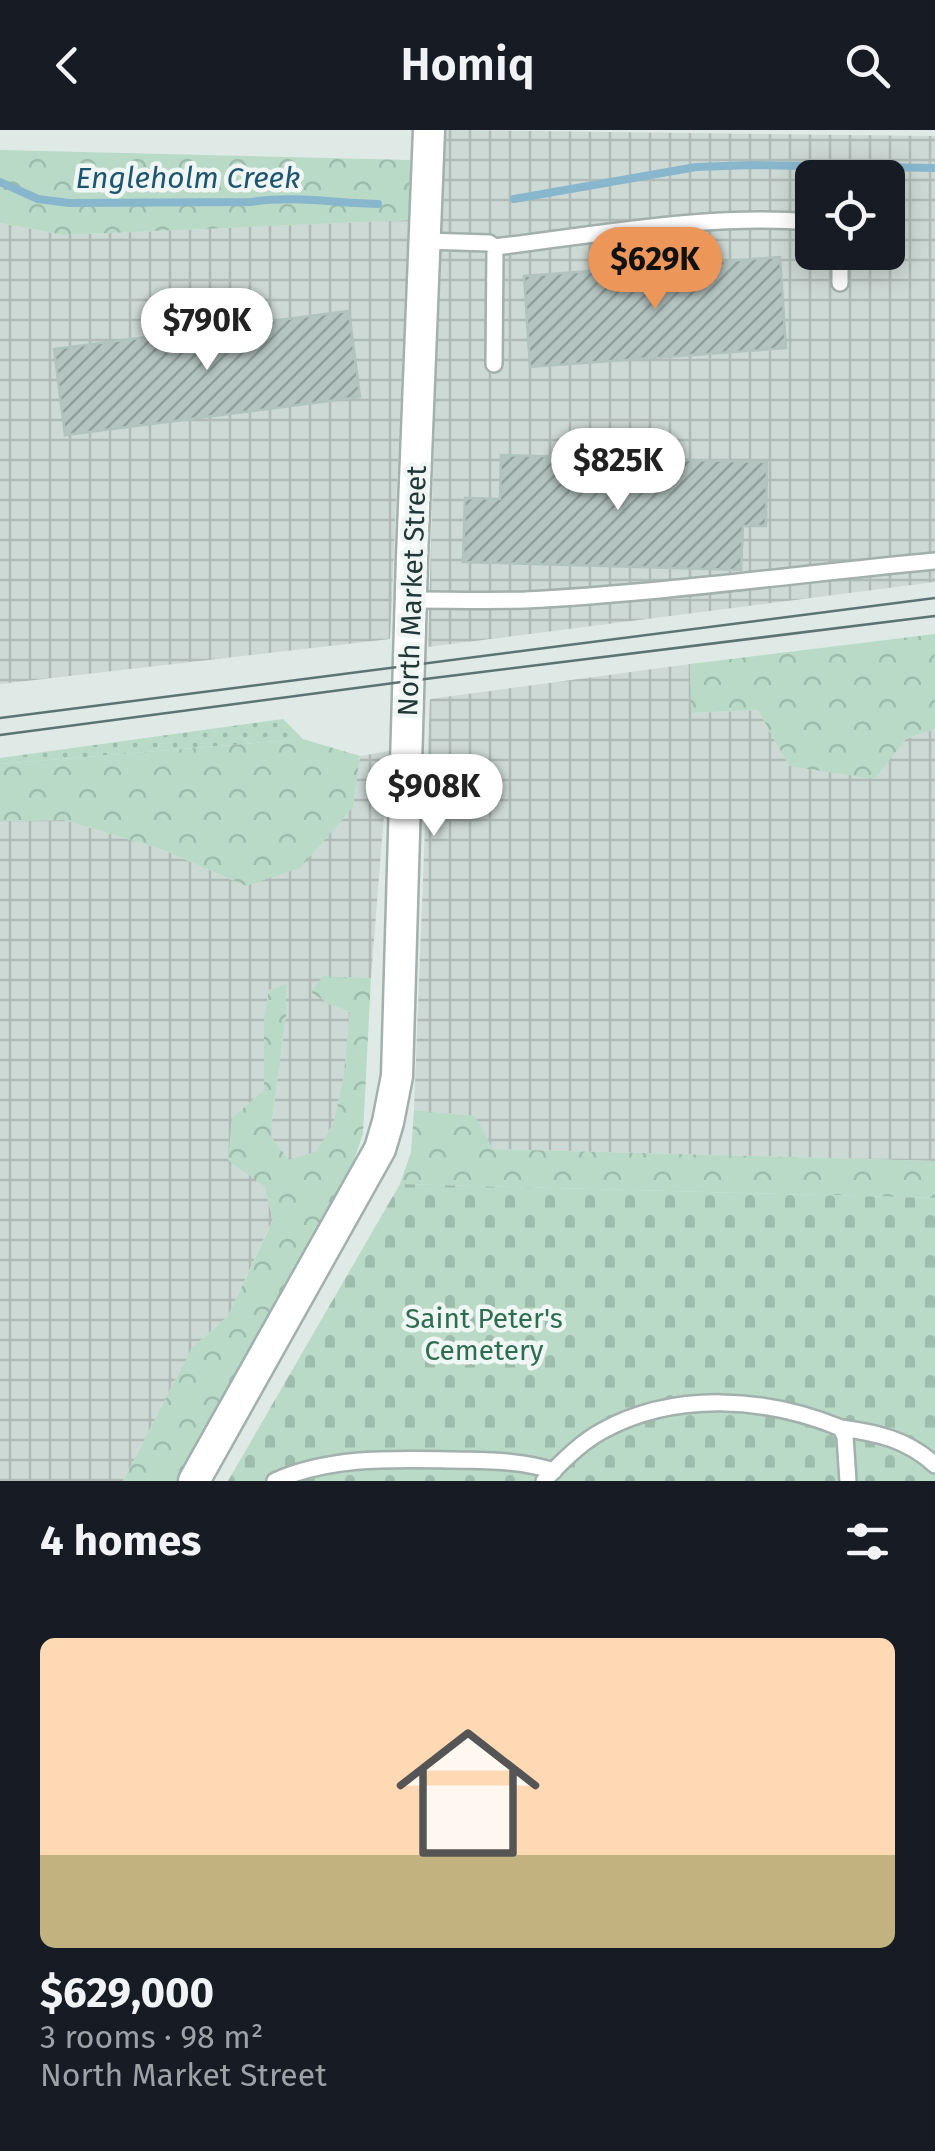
<!DOCTYPE html>
<meta charset="utf-8">
<style>
body{margin:0;font-family:"Fira Sans",sans-serif;background:#20242c;color:#f1f3f6;height:100vh;display:flex;flex-direction:column;font-size:38px;white-space:nowrap}
*{box-sizing:border-box;margin:0}
p{font-size:32px;color:#9ea1a6}
.icon{flex:none;width:55px;height:55px;fill:none;stroke:currentColor;stroke-width:2;stroke-linecap:round;stroke-linejoin:round}
.map{position:relative;height:1351px;overflow:hidden}
.details{display:flex;flex-direction:column;background:#171b24;flex:1}
.details>*{flex:none}
.tools{position:absolute;left:795px;top:30px;display:grid;gap:20px}
.tools a{display:grid;place-items:center;width:110px;height:110px;border-radius:15px;background:#171b24;box-shadow:0 5px 25px #0003;font-size:50px}
.price{position:absolute;translate:-50% -85px;padding:0 22px;border-radius:35px;background:#fff;color:#222;font-size:32px;line-height:65px;filter:drop-shadow(0 2px 5px #0008)}
.price::after{content:'';position:absolute;left:50%;top:60px;width:30px;height:22px;margin-left:-15px;background:inherit;clip-path:polygon(0 0,100% 0,50% 100%)}
.price.on{background:#ec965a;color:#111}
ul{padding:0;list-style:none}
li{display:grid;align-content:center;gap:20px;height:530px;padding:0 40px}
li+li{border-top:2px solid #363941}
li span{display:grid;place-items:center;height:310px;border-radius:15px;color:#555}
li>.icon{margin-inline-start:auto}
span .icon{width:180px;height:180px;fill:#fffc;stroke-width:1}
li b{font-size:42px}
h2{display:flex;justify-content:space-between;align-items:center;height:120px;padding:0 40px;font-size:42px}
header{display:flex;justify-content:space-between;align-items:center;height:130px;padding:0 40px;background:#171b24;font-size:45px;font-weight:600}
.map>svg:first-child{display:block}
.industrial{fill:url(#industrial-grid);fill-rule:evenodd}
.grass{fill:url(#grass-dots)}
.forest{fill:url(#forest-crowns)}
.cemetery{fill:url(#cemetery-stones)}
.lines{fill:none;stroke-linecap:round;stroke-linejoin:round}
.stream{stroke:#88b7cd;stroke-width:8}
.building{fill:url(#building-hatch);stroke:#b1c3be;stroke-width:2.5}
.lane-casing{stroke:#a2b0ae;stroke-width:20}
.street-casing{stroke:#a2b0ae;stroke-width:35}
.lane{stroke:#fff;stroke-width:15}
.street{stroke:#fff;stroke-width:30}
.tram{stroke:#5b7472;stroke-width:2.5}
.labels{text-anchor:middle;dominant-baseline:central;stroke-width:9;stroke-linejoin:round;paint-order:stroke}
.street-label{font-size:28px;fill:#213836;stroke:#eff6f4}
.park-label{font-size:28px;fill:#2d6d50;stroke:#eff6f4}
.water-label{font-size:30px;font-style:italic;fill:#1e5671;stroke:#eff6f4}
</style>
<header><svg class="icon" aria-label="back" viewBox="0 0 24 24"><path d="M15 5l-7 7 7 7"/></svg>Homiq<svg class="icon" aria-label="search" viewBox="0 0 24 24"><circle cx="10" cy="10" r="6"/><path d="M15 15l6 6"/></svg></header>
<div class="map">
<svg width="935" height="1351" viewBox="0 0 935 1351">
<defs>
<pattern id="industrial-grid" width="8" height="8" patternUnits="userSpaceOnUse" patternTransform="scale(2.5)"><rect width="8" height="8" fill="#cdd9d5"/><path d="M0 4h8M4 0v8" fill="none" stroke="#b0bbb7"/></pattern>
<pattern id="grass-dots" width="8" height="8" patternUnits="userSpaceOnUse" patternTransform="scale(2.5)"><rect width="8" height="8" fill="#b8dac7"/><path d="M2 2h.1M6 6h.1" fill="none" stroke="#9ebcac" stroke-width="1.8" stroke-linecap="round"/></pattern>
<pattern id="forest-crowns" width="20" height="18" patternUnits="userSpaceOnUse" patternTransform="scale(2.5)"><rect width="20" height="18" fill="#b8dac7"/><path d="M2 6a3 3 0 1 1 6 0M12 15a3 3 0 1 1 6 0" fill="none" stroke="#9ebcac"/></pattern>
<pattern id="cemetery-stones" width="16" height="16" patternUnits="userSpaceOnUse" patternTransform="scale(2.5)"><rect width="16" height="16" fill="#b8dac7"/><path d="M2 7V4a2 2 0 0 1 4 0v3zM10 15v-3a2 2 0 0 1 4 0v3z" fill="#9ebcac"/></pattern>
<pattern id="building-hatch" width="6" height="6" patternUnits="userSpaceOnUse" patternTransform="scale(2.5)"><rect width="6" height="6" fill="#b4c4c0"/><path d="M-1 1l2-2M0 6l6-6M5 7l2-2" fill="none" stroke="#92a09d"/></pattern>
</defs>
<rect width="100%" height="100%" fill="#dfe9e6"/>
<path class="industrial" d="M443 0 935 6V452L428 517ZM812 48H888V122H812Z
M409 90 390 509 0 554V93L64 105Z
M690 534 692 583 758 580 789 636 906 609 935 599V1031L492 1019 474 986 414 980 430 569Z
M389 621 371 848 323 846 329 874 350 882 343 952 333 994 317 1022 289 1030 270 1006 286 885V855L269 860 264 887V960L232 988 264 1056 273 1089 228 1186 192 1218 123 1351H0V691L64 690 161 719 246 756 353 677 360 626Z"/>
<path class="grass" d="M283 589 303 609 0 634V628Z"/>
<path class="forest" d="M0 20 410 30 409 90 64 105 0 93Z
M935 504V599L906 609 874 649 789 636 758 580 691 583 690 534Z
M303 609 360 626 353 677 300 738 246 756 161 719 64 690 0 691V634Z
M323 846 371 848 363 1004 347 1050 178 1351H123L192 1218 228 1186 273 1090 264 1056 228 1030 232 988 264 960V887L269 860 286 854V885L270 1006 289 1030 317 1021 333 994 343 951 350 882 329 874 311 862Z
M414 980 475 986 493 1019 935 1031V1068L400 1054 411 1022Z"/>
<path class="cemetery" d="M400 1054 935 1068V1351H228Z"/>
<g class="lines">
<path class="stream" d="M0 52 38 69 69 73 251 72C292 65 336 73 378 74
M514 69 696 37 752 35 935 38"/>
</g>
<path class="building" d="M780 127 786 218 530 237 524 146Z
M349 181 360 267 65 305 54 219Z
M501 325 767 332 766 396H743L741 440 463 432 465 368 500 369Z"/>
<g class="lines">
<g class="lane-casing">
<path id="lane" d="M425 111 489 113 495 117 494 234
M495 117C596 105 711 83 812 92
M840 122V153
M411 470C449 470 487 471 525 470 662 463 798 444 935 431
M841 1298C877 1303 907 1309 935 1335
M275 1351C331 1326 393 1329 453 1330 488 1331 520 1330 554 1341
M544 1351C561 1332 580 1313 602 1301 675 1261 766 1267 841 1298L845 1307 848 1351"/>
</g>
<g class="street-casing">
<path id="street" d="M194 1351 380 1019 388 992 397 946 412 427 429 0"/>
</g>
<use href="#lane" class="lane"/>
<use href="#street" class="street"/>
<path class="tram" d="M0 588 935 468
M0 605 409 551 935 486"/>
</g>
<g class="labels">
<g class="street-label">
<text transform="translate(412 461) rotate(-88)">North Market Street</text>
</g>
<g class="park-label">
<text x="484" y="1188">Saint Peter's<tspan x="484" dy="32">Cemetery</tspan></text>
</g>
<g class="water-label">
<text x="188" y="48">Engleholm Creek</text>
</g>
</g>
</svg>
<div class="tools">
<a><svg class="icon" aria-label="locate" viewBox="0 0 24 24"><circle cx="12" cy="12" r="6"/><path d="M12 2v4M12 18v4M2 12h4M18 12h4"/></svg></a>
</div>
<b class="price on" style="left:655px;top:182px">$629K</b>
<b class="price" style="left:207px;top:243px">$790K</b>
<b class="price" style="left:618px;top:383px">$825K</b>
<b class="price" style="left:434px;top:709px">$908K</b>
</div>
<section class="details">
<h2>4 homes<svg class="icon" aria-label="filters" viewBox="0 0 24 24"><path d="M4 7h16M4 17h16"/><circle cx="9" cy="7" r="2"/><circle cx="15" cy="17" r="2"/></svg></h2>
<ul>
<li><span style="background:linear-gradient(#ffd9b3 70%,#c2b280 0)"><svg class="icon" aria-label="home" viewBox="0 0 24 24"><path d="M3 11l9-7 9 7M6 9v11h12V9"/></svg></span><div><b>$629,000</b><p>3 rooms · 98 m²</p><p>North Market Street</p></div></li>
</ul>
</section>
